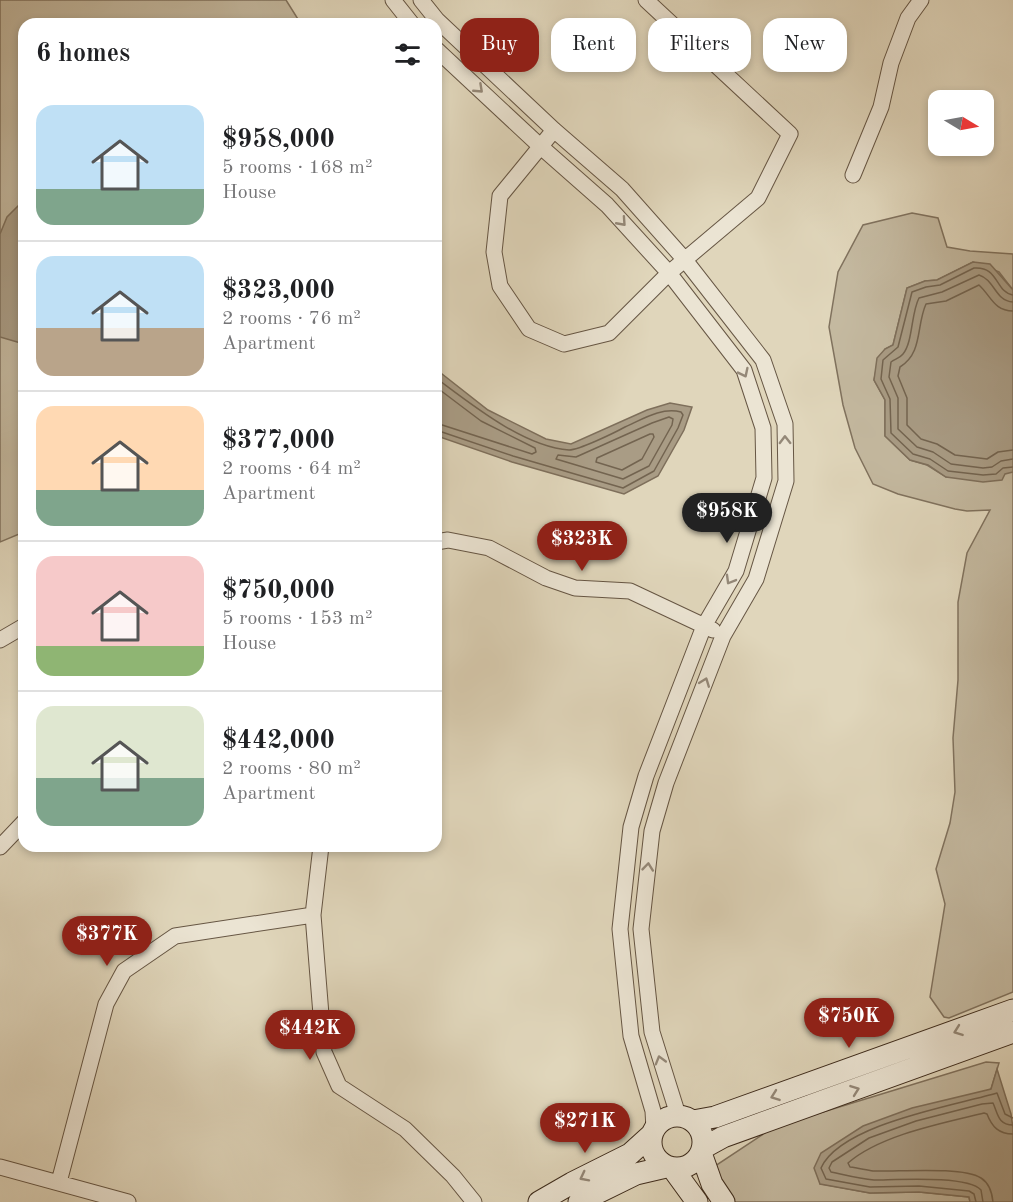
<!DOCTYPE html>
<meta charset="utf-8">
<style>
body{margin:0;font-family:"Old Standard TT",serif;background:#f6f6f6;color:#202124;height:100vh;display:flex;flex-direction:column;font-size:22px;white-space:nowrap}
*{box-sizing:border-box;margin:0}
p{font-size:20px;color:#757577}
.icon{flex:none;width:33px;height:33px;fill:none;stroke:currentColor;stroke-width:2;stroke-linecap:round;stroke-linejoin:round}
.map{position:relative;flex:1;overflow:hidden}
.panel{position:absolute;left:18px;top:18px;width:424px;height:834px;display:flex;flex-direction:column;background:#fff;border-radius:18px;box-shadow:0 3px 9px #0003}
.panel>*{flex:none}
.top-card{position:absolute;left:460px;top:18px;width:462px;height:54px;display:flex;gap:12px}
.needle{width:39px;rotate:100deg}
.fabs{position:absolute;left:928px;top:90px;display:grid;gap:12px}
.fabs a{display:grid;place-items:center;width:66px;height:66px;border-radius:12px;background:#fff;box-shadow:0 3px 9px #0003;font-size:30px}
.price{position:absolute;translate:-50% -51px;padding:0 14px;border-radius:21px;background:#8f2418;color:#fff;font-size:20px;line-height:39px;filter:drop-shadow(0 2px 3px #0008)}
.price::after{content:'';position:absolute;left:50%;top:36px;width:18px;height:14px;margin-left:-9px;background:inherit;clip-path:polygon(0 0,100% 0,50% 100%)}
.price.on{background:#222;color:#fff}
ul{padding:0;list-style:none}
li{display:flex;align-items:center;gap:18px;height:150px;padding:0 18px}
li+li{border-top:2px solid #e0e0e0}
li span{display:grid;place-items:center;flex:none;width:168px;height:120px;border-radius:18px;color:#555}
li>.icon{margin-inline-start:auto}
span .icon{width:72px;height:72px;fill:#fffc;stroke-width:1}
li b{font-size:26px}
h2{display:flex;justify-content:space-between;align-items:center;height:72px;padding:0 18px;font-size:26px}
.chip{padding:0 21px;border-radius:18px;background:#fff;box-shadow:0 3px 9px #0003;font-size:21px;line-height:54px}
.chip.on{background:#8f2418;color:#fff}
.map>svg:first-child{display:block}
.green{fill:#c4b9a0;stroke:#80725e;stroke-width:1.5}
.water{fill:#a99c85;stroke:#7e6f5b;stroke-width:1.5}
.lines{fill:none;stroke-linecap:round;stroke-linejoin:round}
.shore{stroke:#736450;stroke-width:1.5}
.street-casing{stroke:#665644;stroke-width:17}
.secondary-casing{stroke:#3d2b1c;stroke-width:23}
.street{stroke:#ebe4d3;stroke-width:15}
.secondary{stroke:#ebe4d3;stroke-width:21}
.oneway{stroke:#948878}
</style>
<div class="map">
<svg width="1013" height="1202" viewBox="0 0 1013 1202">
<rect width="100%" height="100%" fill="#e0d6bb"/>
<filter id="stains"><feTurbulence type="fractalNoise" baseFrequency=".00333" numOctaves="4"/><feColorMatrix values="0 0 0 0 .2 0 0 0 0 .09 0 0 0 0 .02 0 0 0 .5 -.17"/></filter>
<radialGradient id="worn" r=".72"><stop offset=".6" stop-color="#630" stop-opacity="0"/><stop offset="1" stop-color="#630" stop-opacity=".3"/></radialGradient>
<path class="green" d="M0 0H286L301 24H24V532L0 542Z
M912 213 938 218 947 247 970 251 1013 254V290L999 272 973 262 937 280 925 281 907 288 893 345 885 349 877 365 874 380 885 400V436L910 460 927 465 946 477 1013 472V992L949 1018 944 1017 930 997 945 904 936 869 950 823 955 792 953 738 958 680V602L967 553 990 510 967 511 955 509 898 494 873 484 855 448 843 405 829 327 838 272 863 225Z
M986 1062 999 1063 991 1089 821 1184 870 1193 919 1192 969 1197 970 1202H732L715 1166 774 1127Z"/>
<path class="water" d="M24 200V344L0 337V234L7 217Z
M973 262 990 264 1013 290V472L1005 474 1002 480 983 482 946 477 928 465 910 460 885 436V400L874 380 877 358 885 349 893 345 907 288 925 281 937 280Z
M437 370 488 410 546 439 571 444 647 410 670 403 692 407 684 430 658 476 624 494 512 462 437 436Z
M997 1069 1011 1114 1013 1128V1202H970L969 1197 919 1192 870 1193 820 1184 814 1168 821 1153 863 1126 912 1108 991 1089Z"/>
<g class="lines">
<path class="shore" d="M1013 295C995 292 999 266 974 268L940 285 926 287 912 292 898 347 883 360 881 379 890 399 891 433 913 454 930 459 948 471 983 475 996 474 1003 468 1013 467
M1013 302C995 301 995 280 979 275L942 292 919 298C911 313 913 342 903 354 900 358 895 359 891 362L889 377 898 398V429L917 447 933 452 951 464 983 468 992 467 1001 461 1013 459
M1013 311C994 311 991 296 979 285L946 301 926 304C916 326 923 353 900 367L898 376 907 398V425L921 439 937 444 955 455 987 459 998 452 1013 450
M436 378C471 404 524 447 569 450 579 450 614 433 625 427 643 419 661 407 681 412L683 415 678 428 654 471 623 488 513 456 436 430
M436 387 481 421 535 448 536 452 532 454 436 423
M669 417 673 419 672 425 649 466 623 479 556 459 558 455 576 457 652 423Z
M650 434H653L654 437 642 459 622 470 596 462 597 458Z
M976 1202 974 1194 969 1191 919 1186 870 1187 826 1179 821 1168C841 1124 953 1106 997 1093L1005 1114 1013 1118
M983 1202 981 1190C967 1175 895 1180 874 1180 860 1179 845 1175 831 1172L829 1168 832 1162 869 1138 916 1121 982 1104 993 1103C998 1114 998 1125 1013 1125
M993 1202C992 1192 989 1183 981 1178 962 1166 897 1172 873 1171 866 1170 858 1168 850 1167L848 1163C880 1135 943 1123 984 1113L987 1114C992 1127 999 1134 1013 1134"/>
<g class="street-casing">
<path id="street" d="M393 0 412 24
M421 0 437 20 554 130 622 189 685 260 763 360 785 424 786 481 756 579 723 636 666 783 652 831 641 929 652 1032 678 1115
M436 49 540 146 607 205 669 273 744 370 763 428 764 478 736 571 704 626 646 776 631 827 620 929 631 1036 653 1111 654 1129
M554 130 500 196 494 252 500 286 529 329 564 344 609 333 669 273 758 198 790 134 646 0
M853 175 881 107 891 63 908 18 921 0
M436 542 448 540 489 548 546 578 575 588 630 591 713 630
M0 640 24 626
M321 846 313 915 324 1052 339 1086 405 1129 453 1176 474 1202
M0 847 24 822
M0 1167 128 1202
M59 1182 106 1004 124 971 175 936 313 915"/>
</g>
<g class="secondary-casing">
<path id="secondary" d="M651 1142a26 26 0 1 1 52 0a26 26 0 1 1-52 0Z
M693 1121 715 1117 1013 1010
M703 1148 723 1137 1013 1032
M701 1153 712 1184 724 1202
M673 1169 697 1202
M539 1202 572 1183 630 1154 651 1135
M579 1202 636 1174 666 1167"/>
</g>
<use href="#street" class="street"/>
<use href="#secondary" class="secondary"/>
</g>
<defs><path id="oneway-chevron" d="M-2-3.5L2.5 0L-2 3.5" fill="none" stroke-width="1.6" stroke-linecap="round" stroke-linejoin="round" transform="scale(1.5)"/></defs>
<g class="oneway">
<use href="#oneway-chevron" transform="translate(479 89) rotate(43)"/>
<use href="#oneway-chevron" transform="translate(622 222) rotate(48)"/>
<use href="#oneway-chevron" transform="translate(744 373) rotate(64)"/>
<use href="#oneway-chevron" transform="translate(785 440) rotate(-91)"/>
<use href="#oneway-chevron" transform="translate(730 580) rotate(120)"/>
<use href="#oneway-chevron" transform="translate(705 682) rotate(-69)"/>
<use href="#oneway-chevron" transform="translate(648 867) rotate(-84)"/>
<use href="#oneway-chevron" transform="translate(958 1031) rotate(160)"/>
<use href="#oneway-chevron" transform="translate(660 1060) rotate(-106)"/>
<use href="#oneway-chevron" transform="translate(855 1090) rotate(-20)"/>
<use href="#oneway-chevron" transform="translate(775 1096) rotate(160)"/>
<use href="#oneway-chevron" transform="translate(584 1177) rotate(153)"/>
</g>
<rect width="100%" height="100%" filter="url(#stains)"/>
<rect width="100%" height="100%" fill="url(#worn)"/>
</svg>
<div class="fabs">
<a><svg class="needle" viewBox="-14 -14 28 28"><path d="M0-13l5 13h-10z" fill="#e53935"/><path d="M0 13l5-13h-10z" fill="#757577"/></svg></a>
</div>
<b class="price on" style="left:727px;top:544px">$958K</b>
<b class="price" style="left:582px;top:572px">$323K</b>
<b class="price" style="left:107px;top:967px">$377K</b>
<b class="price" style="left:849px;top:1049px">$750K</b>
<b class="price" style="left:310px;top:1061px">$442K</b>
<b class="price" style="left:585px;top:1154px">$271K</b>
<div class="top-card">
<a class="chip on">Buy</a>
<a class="chip">Rent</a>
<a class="chip">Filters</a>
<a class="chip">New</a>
</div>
<section class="panel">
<h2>6 homes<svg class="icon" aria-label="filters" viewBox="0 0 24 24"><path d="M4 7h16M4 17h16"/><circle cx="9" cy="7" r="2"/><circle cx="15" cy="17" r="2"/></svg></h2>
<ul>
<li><span style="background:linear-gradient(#bfe0f5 70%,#7fa58c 0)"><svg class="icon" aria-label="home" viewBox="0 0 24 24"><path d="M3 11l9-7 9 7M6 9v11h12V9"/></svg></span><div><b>$958,000</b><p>5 rooms · 168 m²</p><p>House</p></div></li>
<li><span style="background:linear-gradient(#bfe0f5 60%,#b9a48a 0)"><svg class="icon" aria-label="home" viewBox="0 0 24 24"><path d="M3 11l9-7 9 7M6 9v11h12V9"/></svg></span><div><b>$323,000</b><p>2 rooms · 76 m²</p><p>Apartment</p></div></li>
<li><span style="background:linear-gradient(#ffd9b3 70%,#7fa58c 0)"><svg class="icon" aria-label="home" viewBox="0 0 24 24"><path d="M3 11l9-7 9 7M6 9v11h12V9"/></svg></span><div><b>$377,000</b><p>2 rooms · 64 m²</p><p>Apartment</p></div></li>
<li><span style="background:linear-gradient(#f6c9c9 75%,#8fb573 0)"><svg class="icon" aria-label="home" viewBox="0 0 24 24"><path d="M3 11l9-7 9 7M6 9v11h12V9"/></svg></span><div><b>$750,000</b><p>5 rooms · 153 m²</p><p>House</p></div></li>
<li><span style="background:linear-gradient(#dfe7d0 60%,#7fa58c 0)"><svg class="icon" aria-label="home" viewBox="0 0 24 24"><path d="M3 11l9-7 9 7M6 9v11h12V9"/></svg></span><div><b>$442,000</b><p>2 rooms · 80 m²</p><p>Apartment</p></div></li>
</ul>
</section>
</div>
